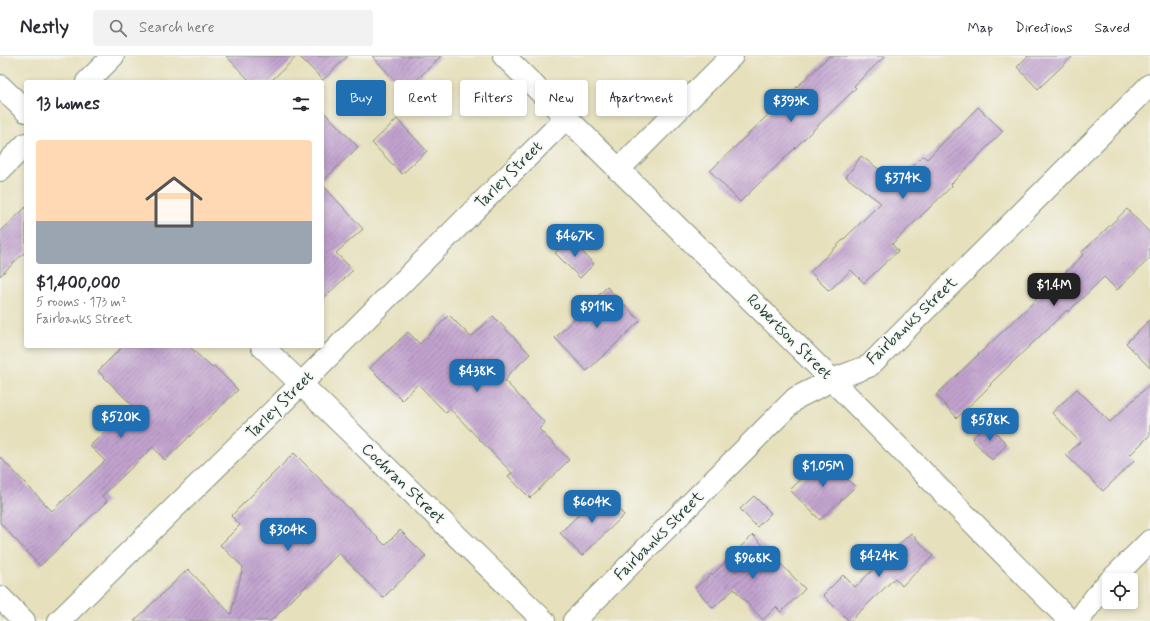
<!DOCTYPE html>
<meta charset="utf-8">
<style>
body{margin:0;font-family:Mynerve,sans-serif;background:#f2f2f3;color:#2b2b33;height:100vh;display:flex;flex-direction:column;font-size:15px;white-space:nowrap}
*{box-sizing:border-box;margin:0}
p{font-size:13px;color:#7c7c81}
.icon{flex:none;width:22px;height:22px;fill:none;stroke:currentColor;stroke-width:2;stroke-linecap:round;stroke-linejoin:round}
.map{position:relative;flex:1;overflow:hidden}
.sheet{position:absolute;left:24px;top:24px;width:300px;height:268px;display:flex;flex-direction:column;background:#fff;border-radius:4px;box-shadow:0 2px 6px #0003}
.sheet>*{flex:none}
.guide{position:absolute;left:336px;top:24px;width:380px;height:36px;display:flex;gap:8px}
.fabs{position:absolute;left:1102px;top:517px;display:grid;gap:8px}
.fabs a{display:grid;place-items:center;width:36px;height:36px;border-radius:4px;background:#fff;box-shadow:0 2px 6px #0003;font-size:20px}
.price{position:absolute;translate:-50% -34px;padding:0 9px;border-radius:8px;background:#1f6fb2;color:#fff;font-size:13px;line-height:26px;filter:drop-shadow(0 1px 2px #0008)}
.price::after{content:'';position:absolute;left:50%;top:24px;width:12px;height:9px;margin-left:-6px;background:inherit;clip-path:polygon(0 0,100% 0,50% 100%)}
.price.selected{background:#222;color:#fff}
ul{padding:0;list-style:none}
li{display:grid;align-content:center;gap:8px;height:212px;padding:0 12px}
li+li{border-top:1px solid #e1e1e2}
li span{display:grid;place-items:center;height:124px;border-radius:4px;color:#555}
li>.icon{margin-inline-start:auto}
span .icon{width:72px;height:72px;fill:#fffc;stroke-width:1}
li b{font-size:17px}
h2{display:flex;justify-content:space-between;align-items:center;height:48px;padding:0 12px;font-size:17px}
.pill{padding:0 14px;border-radius:4px;background:#fff;box-shadow:0 2px 6px #0003;font-size:14px;line-height:36px}
.pill.selected{background:#1f6fb2;color:#fff}
header{display:flex;align-items:center;gap:24px;box-sizing:border-box;height:56px;padding:0 20px;background:#fff;border-bottom:1px solid #e1e1e2}
header strong{font-size:19px}
nav{display:flex;gap:22px;margin-inline-start:auto;font-size:14px}
.search{width:280px;height:36px;background:#f2f2f3;display:flex;align-items:center;gap:10px;box-sizing:border-box;padding:0 14px;border-radius:4px;color:#7c7c81;font-size:15px}
.map>svg:first-child{display:block}
.building{fill:url(#building-hatch)}
.lines{fill:none;stroke-linecap:round;stroke-linejoin:round}
.minor-casing{stroke:#828e78;stroke-width:24}
.minor{stroke:#fff;stroke-width:22}
.labels{text-anchor:middle;dominant-baseline:central;stroke-width:3.5;stroke-linejoin:round;paint-order:stroke}
.street-label{font-size:16px;fill:#1f3d34;stroke:#f6f6f2}
</style>
<header>
<strong>Nestly</strong>
<div class="search"><svg class="icon" aria-label="search" viewBox="0 0 24 24"><circle cx="10" cy="10" r="6"/><path d="M15 15l6 6"/></svg>Search here</div>
<nav><a>Map</a><a>Directions</a><a>Saved</a></nav>
</header>
<div class="map">
<svg width="1150" height="565" viewBox="0 0 1150 565">
<defs>
<pattern id="building-hatch" width="6" height="6" patternUnits="userSpaceOnUse"><rect width="6" height="6" fill="#c1a2ce"/><path d="M-1 1l2-2M0 6l6-6M5 7l2-2" fill="none" stroke="#9c85a8"/></pattern>
</defs>
<rect width="100%" height="100%" fill="#f6f6f2"/>
<filter id="ink" filterUnits="userSpaceOnUse"><feTurbulence type="fractalNoise" baseFrequency=".025" numOctaves="2"/><feDisplacementMap in="SourceGraphic" scale="8" xChannelSelector="R" yChannelSelector="G"/><feConvolveMatrix kernelMatrix="1 2 1 2 8 2 1 2 1" color-interpolation-filters="sRGB"/></filter>
<filter id="wash" filterUnits="userSpaceOnUse"><feTurbulence type="fractalNoise" baseFrequency=".012" numOctaves="4" result="noise"/><feDisplacementMap in="SourceGraphic" scale="16" xChannelSelector="R" yChannelSelector="G"/><feGaussianBlur stdDeviation="0.9" result="paint"/><feColorMatrix in="noise" values="0 0 0 0 0 0 0 0 0 0 0 0 0 0 0 0 0 1.4 0 .05"/><feComposite in="paint" operator="in"/></filter>
<g filter="url(#wash)">
<rect width="100%" height="100%" fill="#e6e0bc"/>
<g id="blocks">
<path class="building" d="M226 0H297L270 26H251Z
M299 0H348L323 24Z
M372 0H441L405 35Z
M829 0H885L854 30 856 32 740 146 710 115Z
M1028 0H1073L1038 33 1017 11Z
M978 51 1003 75 951 128 952 130 892 188 898 195 864 227 851 214 829 235 810 216 881 147 846 121 861 100 896 126 923 100 927 103Z
M322 54 358 91 322 126Z
M397 63 427 95 402 118 372 87Z
M322 128 363 173 336 197 353 214 322 244Z
M26 151V195L0 220V176Z
M1127 153 1150 177V202L1117 234 1104 221 1068 256 1067 254 990 328 991 329 957 362 936 339 1083 199 1081 197Z
M570 183 594 208 580 222 555 197Z
M607 231 640 265 587 315 555 282Z
M449 259 471 281 493 260 530 298 507 320 508 321 505 325 545 367 539 373 569 404 530 442 508 420 512 417 450 353 446 357 418 328 402 344 370 312 408 276 420 288Z
M1150 263V312L1126 287Z
M123 290H189L212 312 214 310 238 334 165 404 153 391 102 440 107 445 40 510 0 467V401L52 455 105 405 90 390 132 349 98 315Z
M1150 328V379L1129 400 1134 405 1103 435 1066 399 1080 386 1052 357 1077 333 1110 366Z
M987 368 1007 388 992 404 972 383Z
M294 397 385 489 400 474 426 500 383 542 339 497 271 565H134L188 513 231 558 243 511 220 489 240 469 231 460Z
M825 400 855 431 820 464 790 434Z
M602 436 624 459 582 500 560 477Z
M754 440 771 457 757 471 740 453Z
M911 477 933 500 902 530 895 522 850 565H849L823 539 843 519 855 531Z
M753 479 805 533 781 556 776 551 763 564 734 533 713 552 695 532 711 518 712 519Z"/>
</g>
</g>
<g filter="url(#ink)">
<use href="#blocks" fill-opacity="0" stroke="#828e78" stroke-width="1"/>
<g class="lines">
<g class="minor-casing">
<path id="minor" d="M504 0 832 324 1070 565
M87 26 113 0
M0 30 26 55
M0 114 26 88
M618 114 732 0
M262 290 544 565
M1111 524 1150 485
M0 541 24 565
M59 565 301 328 566 62
M574 565 796 342 832 324 869 310 1150 29
M1078 565 1100 535 1109 526"/>
</g>
<use href="#minor" class="minor"/>
</g>
</g>
<g class="labels">
<g class="street-label">
<text transform="translate(509 119) rotate(-45)">Tarley Street</text>
<text transform="translate(912 265) rotate(-44)">Fairbanks Street</text>
<text transform="translate(789 281) rotate(45)">Robertson Street</text>
<text transform="translate(280 349) rotate(-45)">Tarley Street</text>
<text transform="translate(403 428) rotate(44)">Cochran Street</text>
<text transform="translate(659 480) rotate(-45)">Fairbanks Street</text>
</g>
</g>
</svg>
<div class="fabs">
<a><svg class="icon" aria-label="locate" viewBox="0 0 24 24"><circle cx="12" cy="12" r="6"/><path d="M12 2v4M12 18v4M2 12h4M18 12h4"/></svg></a>
</div>
<b class="price" style="left:791px;top:67px">$393K</b>
<b class="price" style="left:903px;top:144px">$374K</b>
<b class="price" style="left:575px;top:202px">$467K</b>
<b class="price selected" style="left:1054px;top:251px">$1.4M</b>
<b class="price" style="left:597px;top:273px">$911K</b>
<b class="price" style="left:477px;top:337px">$438K</b>
<b class="price" style="left:121px;top:383px">$520K</b>
<b class="price" style="left:990px;top:386px">$588K</b>
<b class="price" style="left:823px;top:432px">$1.05M</b>
<b class="price" style="left:592px;top:468px">$604K</b>
<b class="price" style="left:288px;top:496px">$304K</b>
<b class="price" style="left:879px;top:522px">$424K</b>
<b class="price" style="left:753px;top:524px">$968K</b>
<div class="guide">
<a class="pill selected">Buy</a>
<a class="pill">Rent</a>
<a class="pill">Filters</a>
<a class="pill">New</a>
<a class="pill">Apartment</a>
</div>
<section class="sheet">
<h2>13 homes<svg class="icon" aria-label="filters" viewBox="0 0 24 24"><path d="M4 7h16M4 17h16"/><circle cx="9" cy="7" r="2"/><circle cx="15" cy="17" r="2"/></svg></h2>
<ul>
<li><span style="background:linear-gradient(#ffd9b3 65%,#9aa5b1 0)"><svg class="icon" aria-label="home" viewBox="0 0 24 24"><path d="M3 11l9-7 9 7M6 9v11h12V9"/></svg></span><div><b>$1,400,000</b><p>5 rooms · 173 m²</p><p>Fairbanks Street</p></div></li>
</ul>
</section>
</div>
